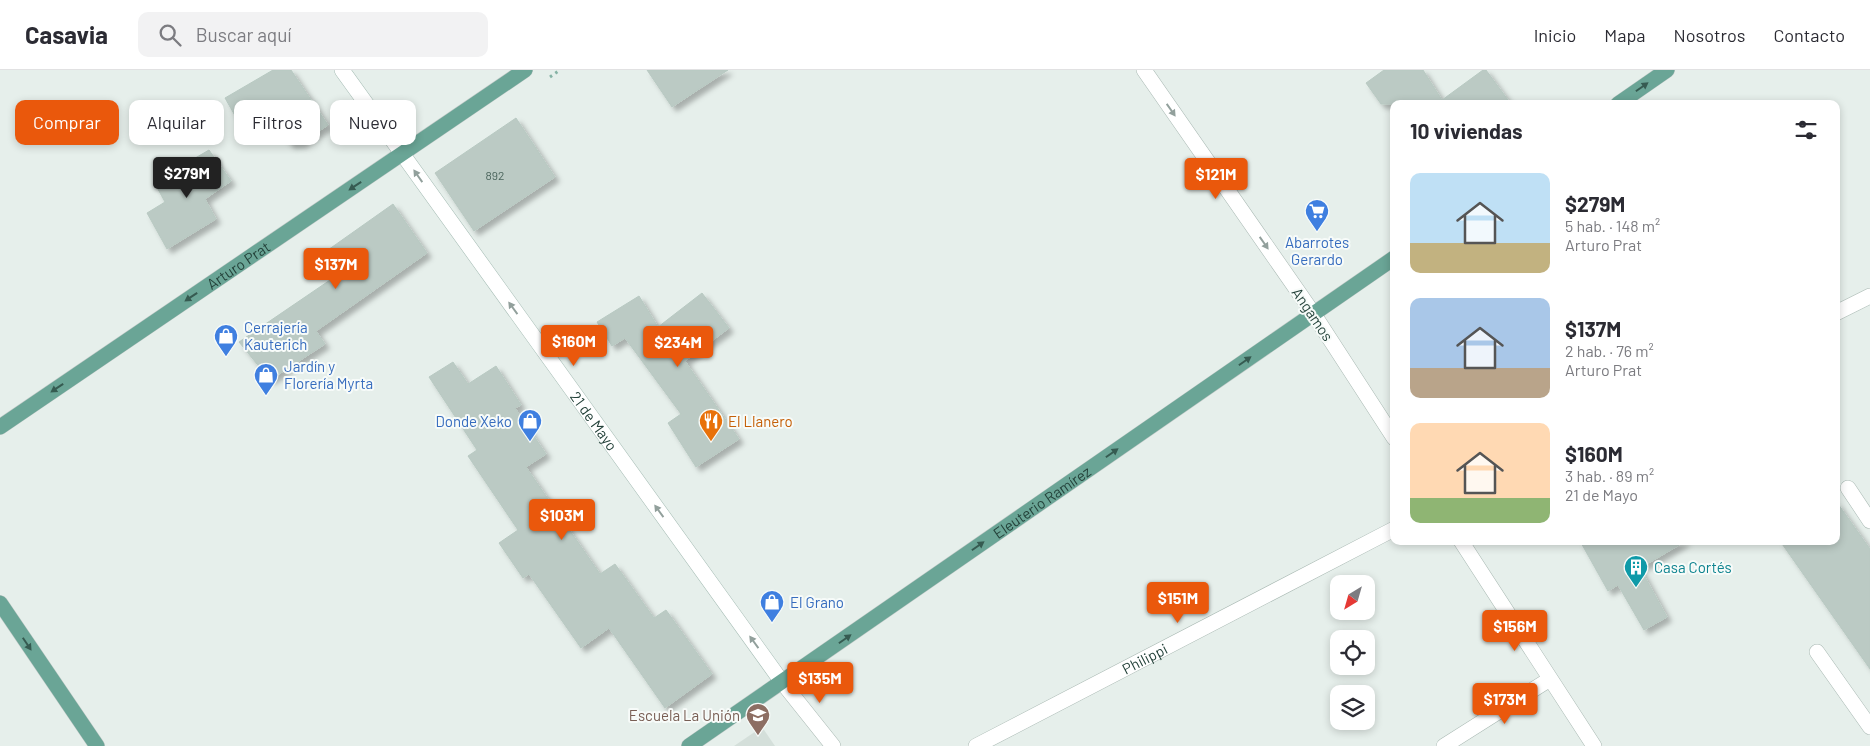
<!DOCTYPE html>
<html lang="es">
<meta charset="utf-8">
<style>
body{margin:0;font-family:Barlow,sans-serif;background:#f2f2f3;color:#2b2b33;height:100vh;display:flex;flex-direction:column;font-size:19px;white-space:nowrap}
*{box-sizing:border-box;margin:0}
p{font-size:16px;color:#7c7c81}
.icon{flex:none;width:28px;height:28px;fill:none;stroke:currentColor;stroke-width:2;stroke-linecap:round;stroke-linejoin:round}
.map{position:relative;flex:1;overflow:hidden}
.drawer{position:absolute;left:1390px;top:30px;width:450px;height:445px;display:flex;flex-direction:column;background:#fff;border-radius:10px;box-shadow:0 2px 8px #0003}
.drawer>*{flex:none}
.hud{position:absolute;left:15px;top:30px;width:475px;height:45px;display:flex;gap:10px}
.needle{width:32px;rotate:217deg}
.controls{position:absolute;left:1330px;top:505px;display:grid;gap:10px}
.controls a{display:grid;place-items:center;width:45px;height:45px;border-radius:10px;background:#fff;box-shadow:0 2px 8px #0003;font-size:25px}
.price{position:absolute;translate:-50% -42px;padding:0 11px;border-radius:5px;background:#ea580c;color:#fff;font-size:16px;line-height:32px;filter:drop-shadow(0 1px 2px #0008)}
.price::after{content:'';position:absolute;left:50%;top:30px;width:15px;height:11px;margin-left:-8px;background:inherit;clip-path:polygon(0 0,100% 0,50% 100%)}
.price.current{background:#222;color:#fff}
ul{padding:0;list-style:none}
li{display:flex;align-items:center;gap:15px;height:125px;padding:0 20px}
li span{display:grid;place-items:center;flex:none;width:140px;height:100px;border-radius:10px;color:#555}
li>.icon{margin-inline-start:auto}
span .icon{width:60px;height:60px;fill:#fffc;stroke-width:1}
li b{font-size:21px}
h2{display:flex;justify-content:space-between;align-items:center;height:60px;padding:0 20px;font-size:21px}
.pill{padding:0 18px;border-radius:10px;background:#fff;box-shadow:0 2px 8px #0003;font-size:18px;line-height:45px}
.pill.current{background:#ea580c;color:#fff}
header{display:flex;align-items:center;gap:30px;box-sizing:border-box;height:70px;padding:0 25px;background:#fff;border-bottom:1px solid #e1e1e2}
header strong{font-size:24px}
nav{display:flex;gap:28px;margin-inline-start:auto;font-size:18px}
.search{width:350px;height:45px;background:#f2f2f3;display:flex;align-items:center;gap:12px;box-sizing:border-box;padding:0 18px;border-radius:10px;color:#7c7c81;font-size:19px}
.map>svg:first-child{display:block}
.built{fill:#d4dfda}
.building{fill:#bbcac4;stroke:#b8c9c2;filter:url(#shadow)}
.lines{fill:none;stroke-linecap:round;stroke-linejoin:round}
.service-casing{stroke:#a8b8b2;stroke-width:16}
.minor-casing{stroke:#a8b8b2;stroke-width:16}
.tertiary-casing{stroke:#a8b8b2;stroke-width:16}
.secondary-casing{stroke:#a4bbb3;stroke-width:16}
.primary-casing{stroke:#c2cac8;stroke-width:16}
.path{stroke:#86b3a5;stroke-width:3;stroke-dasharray:2.5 4;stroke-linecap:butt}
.service{stroke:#fff;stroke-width:15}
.minor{stroke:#fff;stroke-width:15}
.tertiary{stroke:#fff;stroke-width:15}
.secondary{stroke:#fff;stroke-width:15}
.primary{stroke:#6aa596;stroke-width:15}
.oneway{fill:#365b51}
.oneway2{fill:#92a09c}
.labels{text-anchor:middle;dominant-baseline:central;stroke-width:4;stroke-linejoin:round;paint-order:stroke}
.number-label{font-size:12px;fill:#4a645c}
.shop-label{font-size:15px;fill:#366cbe;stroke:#f7fbf9;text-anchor:start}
.street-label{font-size:15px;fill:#24423a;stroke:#f7fbf9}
.food-label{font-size:15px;fill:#c56008;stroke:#f7fbf9;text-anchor:start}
.culture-label{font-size:15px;fill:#0d838f;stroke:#f7fbf9;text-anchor:start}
.education-label{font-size:15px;fill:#785e54;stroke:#f7fbf9;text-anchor:end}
</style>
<header>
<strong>Casavia</strong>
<div class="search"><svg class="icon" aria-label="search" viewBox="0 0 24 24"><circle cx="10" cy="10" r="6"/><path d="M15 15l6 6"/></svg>Buscar aquí</div>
<nav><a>Inicio</a><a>Mapa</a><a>Nosotros</a><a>Contacto</a></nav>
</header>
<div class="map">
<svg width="1870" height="676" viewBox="0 0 1870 676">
<defs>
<filter id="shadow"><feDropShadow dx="4.5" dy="4.5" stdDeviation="2.5" flood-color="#0004"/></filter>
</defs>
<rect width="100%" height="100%" fill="#e6efeb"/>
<path class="built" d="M762 657 775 676H734Z"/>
<path class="building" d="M273 0H291L328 55 302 73 290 74 268 47 252 57 238 51 225 28Z
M647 0H728L672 37Z
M1384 0H1423L1442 30 1483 0H1486L1511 34H1381L1366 13Z
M516 48 555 107 474 161 435 103Z
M209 80 231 111 205 129 216 149 167 179 147 143 165 132 154 112Z
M393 134 427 183 316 261 325 274 270 310 239 272 333 208 318 187Z
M702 223 729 258 685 291 739 369 696 397 668 353 681 344 625 268 612 276 597 252 639 226 658 257Z
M453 292 468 314 496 296 521 335 515 338 546 384 526 397 600 504 615 494 654 548 666 540 712 604 665 638 609 558 581 578 529 504 523 508 499 473 518 460 468 386 477 380 429 307Z
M1836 431 1870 479V599L1780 471H1836Z
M1580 471H1686L1640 498 1667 547 1644 560 1618 515 1608 521Z"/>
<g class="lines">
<g class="service-casing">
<path id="service" d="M1848 418 1870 451
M1817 582 1870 657"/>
</g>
<g class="minor-casing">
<path id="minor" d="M1313 243 1394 368
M1461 471 1594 676
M782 612 833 676
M1444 676 1550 609"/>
</g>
<g class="tertiary-casing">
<g id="tertiary">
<path d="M1144 0 1313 243"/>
<path d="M1836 243 1870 226"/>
<path id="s1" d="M976 676 1394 459"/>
</g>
</g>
<g class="secondary-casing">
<g id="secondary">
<path id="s2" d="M342 0 782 612"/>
</g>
</g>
<g class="primary-casing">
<g id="primary">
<path d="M1618 34 1667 0"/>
<path id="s3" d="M0 357 525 0"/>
<path d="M0 533 97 676"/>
<path id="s4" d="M689 676 1394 188"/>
</g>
</g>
<path class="path" d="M550 7 560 0"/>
<use href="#service" class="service"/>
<use href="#minor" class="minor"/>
<use href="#tertiary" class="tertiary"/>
<use href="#secondary" class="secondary"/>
<use href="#primary" class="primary"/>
</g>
<defs><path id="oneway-solid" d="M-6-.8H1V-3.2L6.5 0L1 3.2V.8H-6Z" transform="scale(1.25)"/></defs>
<g class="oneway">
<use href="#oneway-solid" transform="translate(1642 17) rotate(-35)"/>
<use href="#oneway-solid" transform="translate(355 116) rotate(146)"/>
<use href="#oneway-solid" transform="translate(191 227) rotate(146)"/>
<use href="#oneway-solid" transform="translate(1245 291) rotate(-35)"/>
<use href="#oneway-solid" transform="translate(57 318) rotate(146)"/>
<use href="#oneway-solid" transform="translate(1112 383) rotate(-35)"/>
<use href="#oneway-solid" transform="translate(978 476) rotate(-35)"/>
<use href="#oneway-solid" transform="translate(845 569) rotate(-35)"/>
<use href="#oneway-solid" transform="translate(27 574) rotate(56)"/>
</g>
<g class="oneway2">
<use href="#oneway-solid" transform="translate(1171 40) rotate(55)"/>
<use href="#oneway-solid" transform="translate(418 106) rotate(-125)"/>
<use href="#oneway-solid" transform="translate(1264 173) rotate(55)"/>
<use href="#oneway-solid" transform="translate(513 238) rotate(-126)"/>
<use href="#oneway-solid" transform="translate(659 441) rotate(-126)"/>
<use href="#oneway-solid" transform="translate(754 572) rotate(-126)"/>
</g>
<defs>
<g id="supermarket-pin" transform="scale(1.25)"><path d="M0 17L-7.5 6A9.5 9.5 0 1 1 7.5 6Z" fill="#3f7fe0" stroke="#f7fbf9"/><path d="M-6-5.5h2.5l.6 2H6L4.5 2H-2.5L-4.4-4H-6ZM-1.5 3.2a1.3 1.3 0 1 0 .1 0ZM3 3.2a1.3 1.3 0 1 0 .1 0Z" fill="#fff"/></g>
<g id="shop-pin" transform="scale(1.25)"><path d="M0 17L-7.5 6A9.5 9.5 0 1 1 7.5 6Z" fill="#3f7fe0" stroke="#f7fbf9"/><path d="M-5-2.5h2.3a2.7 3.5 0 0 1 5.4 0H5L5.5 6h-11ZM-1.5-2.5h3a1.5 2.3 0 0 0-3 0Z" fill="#fff"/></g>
<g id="restaurant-pin" transform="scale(1.25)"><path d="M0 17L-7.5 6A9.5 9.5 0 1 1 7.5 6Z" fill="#e8710a" stroke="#f7fbf9"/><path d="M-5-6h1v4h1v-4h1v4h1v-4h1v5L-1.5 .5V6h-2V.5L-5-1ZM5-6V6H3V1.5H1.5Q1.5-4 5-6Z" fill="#fff"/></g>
<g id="building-pin" transform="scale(1.25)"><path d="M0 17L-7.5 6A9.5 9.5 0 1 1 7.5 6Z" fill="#0f9aa8" stroke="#f7fbf9"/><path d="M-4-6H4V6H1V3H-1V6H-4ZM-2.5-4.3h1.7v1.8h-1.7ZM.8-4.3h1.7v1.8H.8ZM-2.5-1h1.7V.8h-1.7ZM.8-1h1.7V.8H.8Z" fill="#fff"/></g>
<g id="school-pin" transform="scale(1.25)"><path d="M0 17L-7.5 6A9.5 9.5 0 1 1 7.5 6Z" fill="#8d6e63" stroke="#f7fbf9"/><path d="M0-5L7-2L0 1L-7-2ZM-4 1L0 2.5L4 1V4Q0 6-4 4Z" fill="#fff"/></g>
</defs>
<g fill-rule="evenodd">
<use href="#supermarket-pin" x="1317" y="141"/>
<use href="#shop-pin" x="226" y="266"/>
<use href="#shop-pin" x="266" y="305"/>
<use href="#shop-pin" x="530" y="351"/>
<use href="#restaurant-pin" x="711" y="351"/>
<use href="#building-pin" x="1636" y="497"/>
<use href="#shop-pin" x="772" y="532"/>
<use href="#school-pin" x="758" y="645"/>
</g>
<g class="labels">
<g class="number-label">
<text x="495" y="105">892</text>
</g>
<g class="shop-label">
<text x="1317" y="172" text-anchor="middle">Abarrotes<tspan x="1317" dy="17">Gerardo</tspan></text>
<text x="244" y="257">Cerrajería<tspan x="244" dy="17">Kauterich</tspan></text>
<text x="284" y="296">Jardín y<tspan x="284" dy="17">Florería Myrta</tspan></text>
<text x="512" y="351" text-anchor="end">Donde Xeko</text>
<text x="790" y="532">El Grano</text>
</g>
<g class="street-label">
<text stroke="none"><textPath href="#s3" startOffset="288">Arturo Prat</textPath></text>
<text transform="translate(1313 244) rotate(56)">Angamos</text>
<text stroke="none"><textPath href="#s2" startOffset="432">21 de Mayo</textPath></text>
<text stroke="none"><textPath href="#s4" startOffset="429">Eleuterio Ramírez</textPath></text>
<text stroke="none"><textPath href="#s1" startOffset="190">Philippi</textPath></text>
</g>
<g class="food-label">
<text x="728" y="351">El Llanero</text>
</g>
<g class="culture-label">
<text x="1654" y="497">Casa Cortés</text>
</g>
<g class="education-label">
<text x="740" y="645">Escuela La Unión</text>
</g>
</g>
</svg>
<div class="controls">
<a><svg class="needle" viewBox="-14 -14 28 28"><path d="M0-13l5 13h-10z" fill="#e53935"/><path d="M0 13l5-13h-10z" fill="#7c7c81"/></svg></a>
<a><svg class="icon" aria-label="locate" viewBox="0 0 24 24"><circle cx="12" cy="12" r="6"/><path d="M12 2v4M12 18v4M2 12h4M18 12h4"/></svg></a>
<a><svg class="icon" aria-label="layers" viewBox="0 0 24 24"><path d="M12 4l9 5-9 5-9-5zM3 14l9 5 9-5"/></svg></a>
</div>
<b class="price current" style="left:187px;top:129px">$279M</b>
<b class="price" style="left:1216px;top:130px">$121M</b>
<b class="price" style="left:336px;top:220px">$137M</b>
<b class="price" style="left:574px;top:297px">$160M</b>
<b class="price" style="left:678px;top:298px">$234M</b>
<b class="price" style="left:562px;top:471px">$103M</b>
<b class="price" style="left:1178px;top:554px">$151M</b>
<b class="price" style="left:1515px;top:582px">$156M</b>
<b class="price" style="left:820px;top:634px">$135M</b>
<b class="price" style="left:1505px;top:655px">$173M</b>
<div class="hud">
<a class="pill current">Comprar</a>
<a class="pill">Alquilar</a>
<a class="pill">Filtros</a>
<a class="pill">Nuevo</a>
</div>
<section class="drawer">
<h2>10 viviendas<svg class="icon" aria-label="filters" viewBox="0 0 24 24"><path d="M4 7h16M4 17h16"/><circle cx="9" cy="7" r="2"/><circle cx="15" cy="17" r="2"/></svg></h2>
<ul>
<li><span style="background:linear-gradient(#bfe0f5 70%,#c2b280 0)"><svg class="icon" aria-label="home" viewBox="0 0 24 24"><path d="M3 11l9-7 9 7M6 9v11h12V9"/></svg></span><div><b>$279M</b><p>5 hab. · 148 m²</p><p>Arturo Prat</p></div></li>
<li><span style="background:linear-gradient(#a9c7e8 70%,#b9a48a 0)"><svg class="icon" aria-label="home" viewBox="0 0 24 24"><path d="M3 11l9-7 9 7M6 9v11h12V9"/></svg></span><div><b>$137M</b><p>2 hab. · 76 m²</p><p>Arturo Prat</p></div></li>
<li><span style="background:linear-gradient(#ffd9b3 75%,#8fb573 0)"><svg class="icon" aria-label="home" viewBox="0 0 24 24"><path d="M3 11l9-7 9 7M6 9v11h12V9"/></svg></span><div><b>$160M</b><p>3 hab. · 89 m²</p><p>21 de Mayo</p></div></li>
</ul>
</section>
</div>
